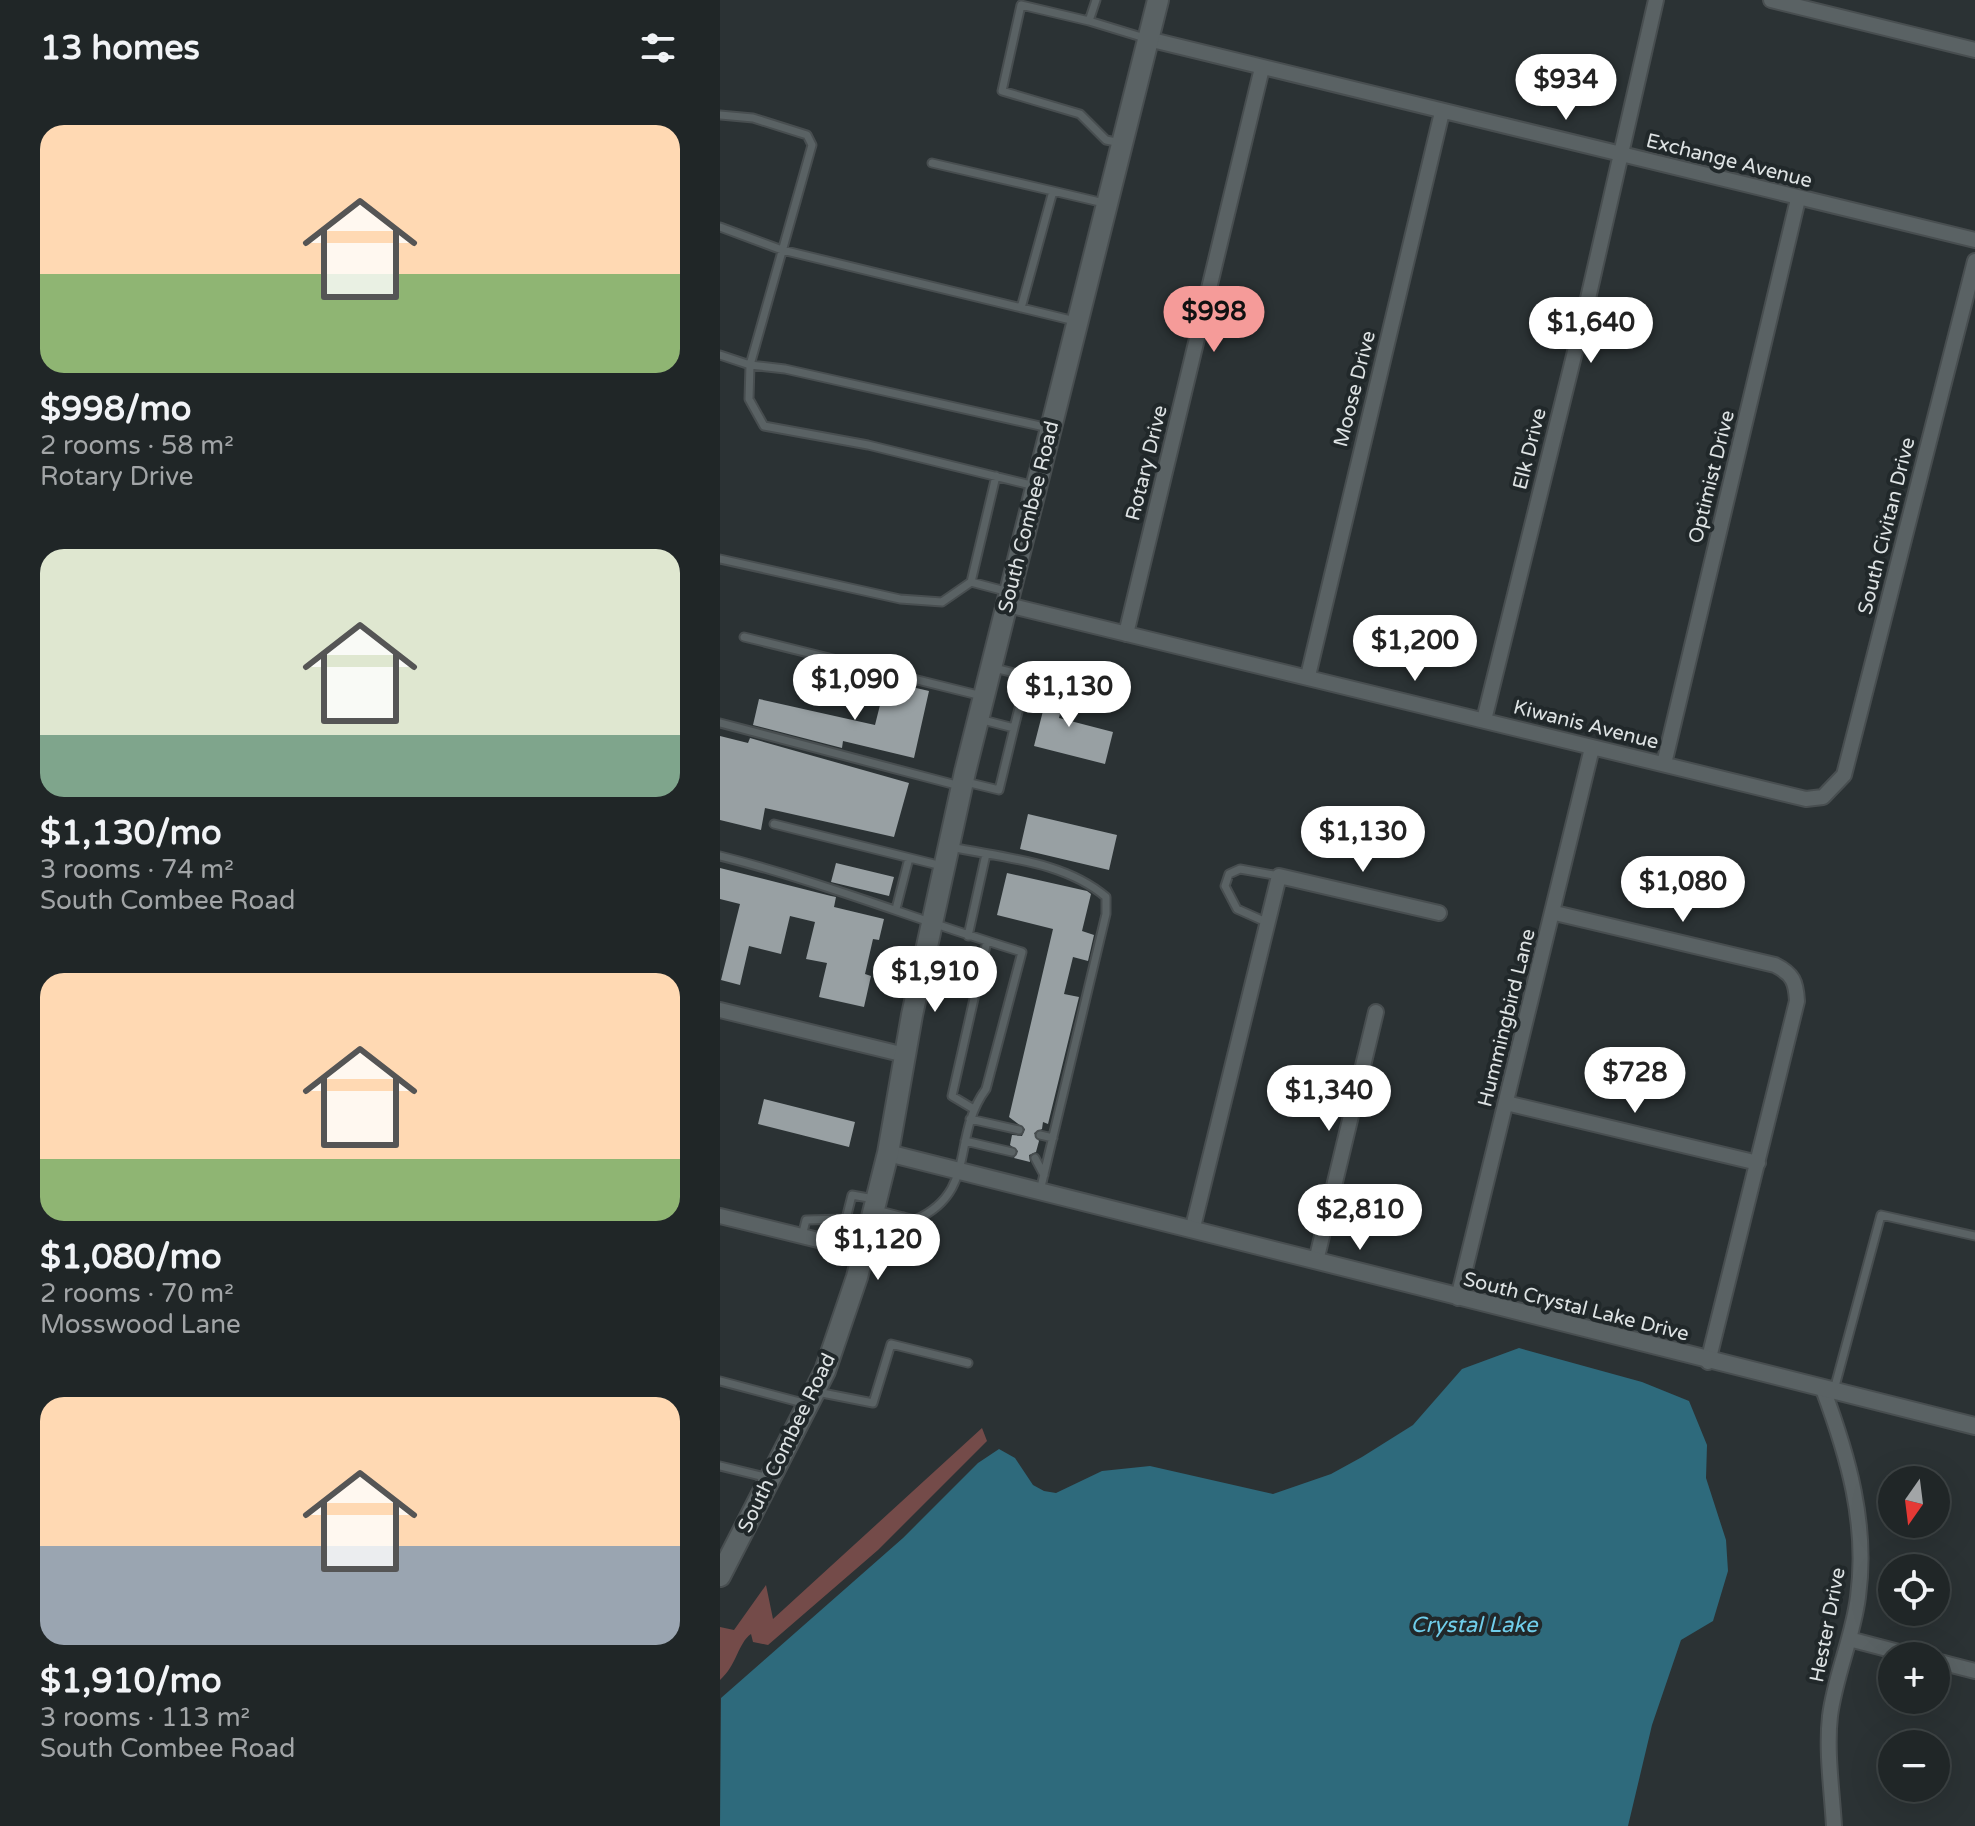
<!DOCTYPE html>
<meta charset="utf-8">
<style>
body{margin:0;font-family:"Varela Round",sans-serif;background:#2d3233;color:#f1f3f6;height:100vh;display:flex;flex-direction:column;font-size:30px;white-space:nowrap}
*{box-sizing:border-box;margin:0}
p{font-size:26px;color:#a2a5a7}
.icon{flex:none;width:44px;height:44px;fill:none;stroke:currentColor;stroke-width:2;stroke-linecap:round;stroke-linejoin:round}
.map{position:relative;flex:1;overflow:hidden}
.side{display:flex;flex-direction:column;background:#202627;width:720px}
.side>*{flex:none}
.needle{width:52px;rotate:194deg}
.buttons{position:absolute;left:1158px;top:1466px;display:grid;gap:16px}
.buttons a{display:grid;place-items:center;width:72px;height:72px;border-radius:50%;background:#202627;box-shadow:0 8px 32px #0002,0 0 0 2px #3d4344;font-size:40px}
.price{position:absolute;translate:-50% -68px;padding:0 18px;border-radius:28px;background:#fff;color:#222;font-size:26px;line-height:52px;filter:drop-shadow(0 2px 4px #0008)}
.price::after{content:'';position:absolute;left:50%;top:48px;width:24px;height:18px;margin-left:-12px;background:inherit;clip-path:polygon(0 0,100% 0,50% 100%)}
.price.active{background:#f59b99;color:#111}
ul{padding:0;list-style:none}
li{display:grid;align-content:center;gap:16px;height:424px;padding:0 40px}
li span{display:grid;place-items:center;height:248px;border-radius:24px;color:#555}
li>.icon{margin-inline-start:auto}
span .icon{width:144px;height:144px;fill:#fffc;stroke-width:1}
li b{font-size:34px}
h2{display:flex;justify-content:space-between;align-items:center;height:96px;padding:0 40px;font-size:34px}
main{display:flex;flex:1;min-height:0}
.map>svg:first-child{display:block}
.green{fill:#744b49}
.water{fill:#2e6a7c}
.building{fill:#98a0a3}
.lines{fill:none;stroke-linecap:round;stroke-linejoin:round}
.service-casing{stroke:#484e50;stroke-width:11}
.minor-casing{stroke:#484e50;stroke-width:18}
.tertiary-casing{stroke:#484e50;stroke-width:20}
.secondary-casing{stroke:#484e50;stroke-width:24}
.service{stroke:#5a6264;stroke-width:7}
.minor{stroke:#5a6264;stroke-width:14}
.tertiary{stroke:#5a6264;stroke-width:16}
.secondary{stroke:#5a6264;stroke-width:20}
.labels{text-anchor:middle;dominant-baseline:central;stroke-width:8;stroke-linejoin:round;paint-order:stroke}
.street-label{font-size:20px;fill:#dee3e4;stroke:#21282a}
.water-label{font-size:22px;font-style:italic;fill:#70ceeb;stroke:#21282a}
</style>
<main>
<section class="side">
<h2>13 homes<svg class="icon" aria-label="filters" viewBox="0 0 24 24"><path d="M4 7h16M4 17h16"/><circle cx="9" cy="7" r="2"/><circle cx="15" cy="17" r="2"/></svg></h2>
<ul>
<li><span style="background:linear-gradient(#ffd9b3 60%,#8fb573 0)"><svg class="icon" aria-label="home" viewBox="0 0 24 24"><path d="M3 11l9-7 9 7M6 9v11h12V9"/></svg></span><div><b>$998/mo</b><p>2 rooms · 58 m²</p><p>Rotary Drive</p></div></li>
<li><span style="background:linear-gradient(#dfe7d0 75%,#7fa58c 0)"><svg class="icon" aria-label="home" viewBox="0 0 24 24"><path d="M3 11l9-7 9 7M6 9v11h12V9"/></svg></span><div><b>$1,130/mo</b><p>3 rooms · 74 m²</p><p>South Combee Road</p></div></li>
<li><span style="background:linear-gradient(#ffd9b3 75%,#8fb573 0)"><svg class="icon" aria-label="home" viewBox="0 0 24 24"><path d="M3 11l9-7 9 7M6 9v11h12V9"/></svg></span><div><b>$1,080/mo</b><p>2 rooms · 70 m²</p><p>Mosswood Lane</p></div></li>
<li><span style="background:linear-gradient(#ffd9b3 60%,#9aa5b1 0)"><svg class="icon" aria-label="home" viewBox="0 0 24 24"><path d="M3 11l9-7 9 7M6 9v11h12V9"/></svg></span><div><b>$1,910/mo</b><p>3 rooms · 113 m²</p><p>South Combee Road</p></div></li>
</ul>
</section>
<div class="map">
<svg width="1255" height="1826" viewBox="0 0 1255 1826">
<rect width="100%" height="100%" fill="#2b3234"/>
<path class="green" d="M262 1428 267 1441 158 1550 48 1645 33 1642 31 1634C18 1643 17 1665 0 1680V1627L14 1630 46 1585 53 1619Z"/>
<path class="water" d="M799 1348 922 1382 969 1401 987 1445 986 1478 1006 1540 1008 1571 993 1621 961 1640 932 1725 908 1826H0L1 1698 183 1538 258 1463 279 1449 295 1458 313 1485 324 1491 336 1493 382 1471 430 1466 553 1494 611 1474 642 1457 693 1425 742 1369Z"/>
<path class="building" d="M333 672 349 676 339 718 393 732 385 764 314 746Z
M166 681 209 691 194 758 123 741 122 748 33 725 39 699 155 725Z
M0 736 28 743 30 738 189 783 174 837 45 808 41 830 0 820Z
M308 814 397 835 389 870 300 849Z
M116 863 174 877 169 896 111 882Z
M0 868 111 896 116 897 114 907 164 919 159 940 153 939 145 974 151 976 144 1007 99 997 107 963 86 959 95 922 70 916 61 954 29 946 20 985 1 980 20 904 0 899Z
M287 873 367 891 371 894 362 931 374 935 368 961 353 957 344 994 359 997 328 1124 323 1122 322 1129 314 1133 319 1141 316 1152 309 1155 310 1162 294 1158 298 1151 290 1145 292 1135 302 1136 305 1129 289 1117 333 929 277 915Z
M44 1099 135 1122 129 1147 38 1124Z"/>
<g class="lines">
<g class="service-casing">
<path id="service" d="M376 0 369 21 301 5 282 91 360 114 386 140 401 143
M369 21 428 39
M0 115 33 118 87 135 92 145 30 365 65 369 329 428
M212 163 333 191
M0 227 62 250 355 321
M301 308 333 191 384 203
M0 355 30 365 29 399 44 426 148 445 315 486
M0 559 180 599 222 602 251 582 289 592
M251 582 276 476
M24 637 262 696
M259 719 294 728 307 676 274 668
M0 723 240 786
M246 782 279 790 294 728
M54 824 222 866
M231 847C283 858 344 861 386 897V914L320 1191
M0 856C103 882 200 921 302 952L266 1089C230 1138 259 1191 195 1220L156 1210
M176 909 189 858
M546 922 517 909 505 886 509 874 520 869 559 876
M248 936 266 854
M252 1108 232 1096 267 941
M250 1119 299 1130
M320 1135 333 1138
M245 1141 292 1152
M315 1158 324 1175
M82 1236 86 1220 126 1219 132 1195 154 1199
M142 1262C179 1268 177 1246 184 1217
M0 1381 87 1404
M1114 1390 1161 1215 1255 1236
M97 1392 153 1403 171 1344 248 1363
M0 1466 49 1478"/>
</g>
<g class="minor-casing">
<path id="minor" d="M1051 0 1255 50
M428 39 1255 240
M288 605 1086 799 1103 797 1124 775 1255 261
M406 634 542 68
M588 676 722 112
M764 720 867 303 936 0
M944 764 1078 199
M835 913 1055 965C1073 974 1076 982 1077 1001L988 1362
M0 1010 185 1055
M786 1103 1038 1163
M0 1216 143 1251
M473 1227 559 876 719 913
M596 1261 656 1012
M738 1298 872 748
M1103 1389C1128 1456 1148 1524 1138 1597 1133 1637 1115 1676 1110 1716 1106 1751 1112 1791 1114 1826
M1129 1639 1194 1656
M1216 1661 1255 1671"/>
</g>
<g class="tertiary-casing">
<path id="tertiary" d="M168 1153 1255 1426"/>
</g>
<g class="secondary-casing">
<path id="secondary" d="M0 1576 105 1371 137 1277 168 1153 192 1015 245 772 438 0"/>
</g>
<use href="#service" class="service"/>
<use href="#minor" class="minor"/>
<use href="#tertiary" class="tertiary"/>
<use href="#secondary" class="secondary"/>
</g>
<g class="labels">
<g class="street-label">
<text transform="translate(1009 161) rotate(14)">Exchange Avenue</text>
<text transform="translate(635 389) rotate(-76)">Moose Drive</text>
<text transform="translate(810 449) rotate(-76)">Elk Drive</text>
<text transform="translate(427 463) rotate(-76)">Rotary Drive</text>
<text transform="translate(992 477) rotate(-76)">Optimist Drive</text>
<text transform="translate(309 517) rotate(-76)">South Combee Road</text>
<text transform="translate(1167 526) rotate(-76)">South Civitan Drive</text>
<text transform="translate(866 725) rotate(14)">Kiwanis Avenue</text>
<text transform="translate(787 1018) rotate(-76)">Hummingbird Lane</text>
<text transform="translate(856 1307) rotate(14)">South Crystal Lake Drive</text>
<text transform="translate(67 1443) rotate(-64)">South Combee Road</text>
<text transform="translate(1108 1625) rotate(-79)">Hester Drive</text>
</g>
<g class="water-label">
<text x="754" y="1625">Crystal Lake</text>
</g>
</g>
</svg>
<div class="buttons">
<a><svg class="needle" viewBox="-14 -14 28 28"><path d="M0-13l5 13h-10z" fill="#e53935"/><path d="M0 13l5-13h-10z" fill="#a2a5a7"/></svg></a>
<a><svg class="icon" aria-label="locate" viewBox="0 0 24 24"><circle cx="12" cy="12" r="6"/><path d="M12 2v4M12 18v4M2 12h4M18 12h4"/></svg></a>
<a>+</a>
<a>−</a>
</div>
<b class="price" style="left:846px;top:122px">$934</b>
<b class="price active" style="left:494px;top:354px">$998</b>
<b class="price" style="left:871px;top:365px">$1,640</b>
<b class="price" style="left:695px;top:683px">$1,200</b>
<b class="price" style="left:135px;top:722px">$1,090</b>
<b class="price" style="left:349px;top:729px">$1,130</b>
<b class="price" style="left:643px;top:874px">$1,130</b>
<b class="price" style="left:963px;top:924px">$1,080</b>
<b class="price" style="left:215px;top:1014px">$1,910</b>
<b class="price" style="left:915px;top:1115px">$728</b>
<b class="price" style="left:609px;top:1133px">$1,340</b>
<b class="price" style="left:640px;top:1252px">$2,810</b>
<b class="price" style="left:158px;top:1282px">$1,120</b>
</div>
</main>
